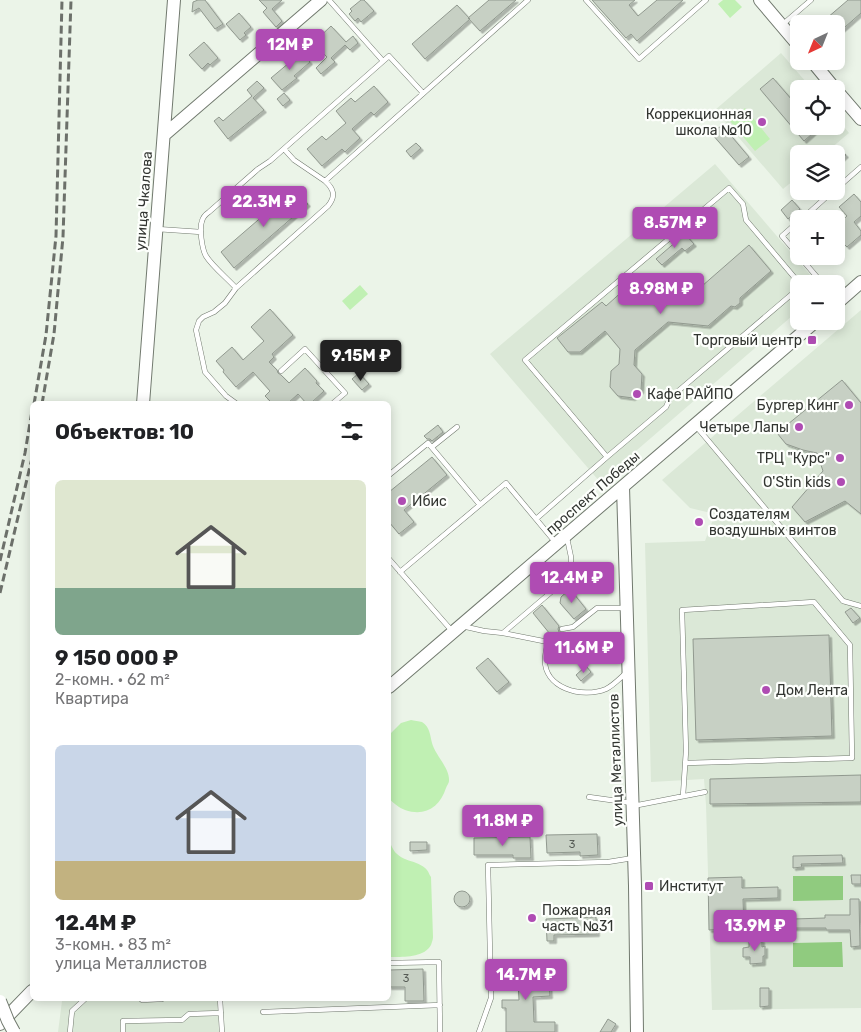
<!DOCTYPE html>
<html lang="ru">
<meta charset="utf-8">
<style>
body{margin:0;font-family:Rubik,sans-serif;background:#f6f6f6;color:#202124;height:100vh;display:flex;flex-direction:column;font-size:19px;white-space:nowrap}
*{box-sizing:border-box;margin:0}
p{font-size:16px;color:#757577}
.icon{flex:none;width:28px;height:28px;fill:none;stroke:currentColor;stroke-width:2;stroke-linecap:round;stroke-linejoin:round}
.map{position:relative;flex:1;overflow:hidden}
.drawer{position:absolute;left:30px;top:401px;width:361px;height:600px;display:flex;flex-direction:column;background:#fff;border-radius:8px;box-shadow:0 2px 12px #0003}
.drawer>*{flex:none}
.needle{width:32px;rotate:223deg}
.controls{position:absolute;left:790px;top:15px;display:grid;gap:10px}
.controls a{display:grid;place-items:center;width:55px;height:55px;border-radius:8px;background:#fff;box-shadow:0 2px 12px #0003;font-size:25px}
.price{position:absolute;translate:-50% -42px;padding:0 11px;border-radius:5px;background:#af4cb3;color:#fff;font-size:16px;line-height:32px;filter:drop-shadow(0 1px 2px #0008)}
.price::after{content:'';position:absolute;left:50%;top:30px;width:15px;height:11px;margin-left:-8px;background:inherit;clip-path:polygon(0 0,100% 0,50% 100%)}
.price.active{background:#222;color:#fff}
ul{padding:0;list-style:none}
li{display:grid;align-content:center;gap:10px;height:265px;padding:0 25px}
li span{display:grid;place-items:center;height:155px;border-radius:8px;color:#555}
li>.icon{margin-inline-start:auto}
span .icon{width:90px;height:90px;fill:#fffc;stroke-width:1}
li b{font-size:21px}
h2{display:flex;justify-content:space-between;align-items:center;height:60px;padding:0 25px;font-size:21px}
.map>svg:first-child{display:block}
.built{fill:#dbe8d7}
.green{fill:#c0f0b3}
.water{fill:#90cb7f}
.building{fill:#c7d0c4;stroke:#91998f;filter:url(#shadow)}
.lines{fill:none;stroke-linecap:round;stroke-linejoin:round}
.lane-casing{stroke:#71796e;stroke-width:5.5}
.secondary-casing{stroke:#71796e;stroke-width:14}
.lane{stroke:#fff;stroke-width:4.5}
.secondary{stroke:#fff;stroke-width:12}
.rail{stroke:#6c706a;stroke-width:3;stroke-dasharray:8 4;stroke-linecap:butt}
.secondary-bridge-casing{stroke:#71796e;stroke-width:14;stroke-linecap:butt}
.secondary-bridge{stroke:#fff;stroke-width:12}
.poi-dot{fill:#af4cb3;stroke:#fdfffc;stroke-width:2}
.labels{text-anchor:middle;dominant-baseline:central;stroke-width:4.5;stroke-linejoin:round;paint-order:stroke}
.number-label{font-size:11px;fill:#575c56}
.poi-label{font-size:14px;fill:#323531;stroke:#fdfffc;text-anchor:end}
.street-label{font-size:14px;fill:#323531;stroke:#fdfffc}
</style>
<div class="map">
<svg width="861" height="1032" viewBox="0 0 861 1032">
<defs>
<filter id="shadow"><feDropShadow dx="2.5" dy="2.5" stdDeviation="0" flood-color="#0004"/></filter>
</defs>
<rect width="100%" height="100%" fill="#ebf4e8"/>
<path class="built" d="M781 53 812 89H799V126H836V117L849 133 824 154H799V176L783 189 715 110Z
M715 164 818 284H799V310L600 482 490 354Z
M861 310V1008L712 1010 706 805 704 779 651 782 645 543 705 541 715 514 690 508 662 480Z
M64 999H217L219 1032H58L62 1001Z"/>
<path class="green" d="M723 0H735L742 7 730 18 718 4Z
M745 108 770 139 755 151 730 121Z
M360 285 368 294 350 310 342 301Z
M411 720C414 721 419 721 422 722 430 727 430 735 432 743 435 755 450 768 449 781 449 783 447 785 446 788 440 807 425 817 405 810 399 808 394 803 389 799V735L401 723Z
M389 835C390 839 390 844 392 847 399 863 418 859 427 870 429 872 429 875 431 877L433 937C433 939 432 942 431 945 424 958 402 957 389 957Z"/>
<path class="water" d="M793 876H843V900L793 901Z
M842 942 843 967H793V943Z"/>
<path class="building" d="M198 0H205L223 24 215 29 199 8 192 12 193 2Z
M259 0H282L272 9 282 21 276 27 263 12 267 8Z
M361 0H364L374 11 361 22 358 18 355 21 349 14 352 11 350 9Z
M489 0H516L480 31 468 18Z
M592 0H635L629 5 638 16 657 0H683L637 41 631 34 626 38Z
M848 0H861V13L836 35V24H820Z
M457 5 470 19 425 59 412 44Z
M239 13 251 27 244 33 246 35 240 40 226 24Z
M331 26 346 42 353 36 358 43 350 50 345 45 331 58 335 62 321 74 316 68 327 57 313 43Z
M204 42 218 58 210 65 208 63 202 69 189 55Z
M302 52 310 62 294 76 297 78 282 90 271 78Z
M773 78 799 108V126H821L804 141 760 89Z
M257 81 264 88 253 98 264 110 228 139 214 121 219 117 223 121 252 96 247 90Z
M374 86 388 102 374 115 371 112 352 129 360 138 345 152 342 149 322 166 307 149 322 136 326 140 346 123 336 111 351 98 355 102Z
M284 93 290 100 283 106 277 99Z
M722 125 749 157 739 165 712 134Z
M416 143 421 148 411 157 406 151Z
M840 149 846 155 836 164V152Z
M294 189 308 204 234 268 221 252Z
M854 194 861 202V216L854 222 861 231V235L847 247 842 242 836 247V226L847 216 839 207Z
M792 200 800 209 788 219 781 210Z
M685 234 694 244 685 251 682 248 662 265 656 259Z
M749 245 771 271 740 298V303L735 307 731 306 708 326 668 322 635 350 634 365 642 374 641 391 633 398 618 396 610 387 611 371 619 364 620 349 605 331 580 352H568L557 338 602 302 606 306 625 289 621 285 628 279 632 284 634 282 640 289 653 278 670 298 686 300Z
M270 309 293 335 272 354 274 357 269 362 277 370 278 373 281 375 289 383 305 368 317 381 316 383 324 391 310 404H307L298 394 287 404H273L265 396 270 391 253 372 236 387 223 372 224 370 216 361 232 347 243 360 264 341 251 327Z
M359 373 369 384 362 390 352 379Z
M842 380 861 403V514L845 501 805 522 792 507 823 471 817 453 803 450 786 444 777 433Z
M438 425 443 432 432 441 430 439H427L424 436Z
M432 457 447 475 404 510 414 522 399 534 389 522V492Z
M585 568 588 571 591 569 601 580 592 588 579 573Z
M570 589 586 609 574 619 560 603 561 597Z
M542 605 559 626 558 629 559 632 565 633 569 638 560 645 556 640 557 637 556 634 553 633 550 634 533 613Z
M851 608 860 618 853 623 845 612Z
M829 635 832 736 696 740 693 639Z
M488 658 509 682 497 692 476 668Z
M586 666 591 672 581 681 576 675Z
M861 775V802L710 804V779Z
M597 834 598 855 580 856V852L547 853 546 835Z
M530 837 531 858H513V855H474V838Z
M410 842H427V850L410 851Z
M842 855 843 863 801 864 802 867 793 868V856Z
M851 875H861V884H852Z
M742 877V888L778 887V898L743 899 744 928 709 930 708 878Z
M454 899a8 8 0 1 1 16 0a8 8 0 1 1-16 0Z
M850 899H859L860 946 851 947 850 930H826V928H793V919L825 918V915H850Z
M596 917 597 934 554 935V941H547L546 919Z
M762 940V947L765 946V956H763V963L750 964V957H743V948L749 947V941Z
M518 966H540V980H549L550 996 533 997 534 1022H555V1032H506V1008H502V1000H519L518 982H499V973H518Z
M423 969 424 1001H405V987H389V970Z
M760 988H769V1006L760 1007Z
M608 1019 616 1024 611 1032H600Z"/>
<g class="lines">
<g class="lane-casing">
<path id="lane" d="M329 0 383 61
M586 0 639 59 706 0
M782 25 811 0
M284 149 294 160 325 181 528 0
M836 189 861 167
M802 219 833 191
M799 221 782 236 799 256
M157 229 201 232
M799 256 823 284
M236 288C228 279 212 266 206 256 202 249 199 228 202 221 203 217 206 214 209 212L258 169 270 161 389 56 423 93
M281 371 305 349 345 393 332 404
M237 404 226 396 205 372 196 330 199 321 203 317 214 312 225 303 236 288 328 206C336 196 334 189 325 181
M695 425 843 601 861 606
M432 447 457 427
M607 457 666 407 670 398 799 288
M389 475 428 443 480 505
M536 519 607 457 525 360 729 188 743 204 746 220 800 284
M389 559 452 631
M400 572 506 483 556 543
M462 626 484 631 503 633 570 576 571 557 567 538
M562 629 573 627 597 608H626
M503 633 548 642
M553 637C547 643 546 649 545 658 543 688 582 699 606 689 614 685 620 678 627 672
M683 796 686 751 682 610 814 602 850 645 852 758 686 763
M589 797 632 803
M633 806 705 792
M389 963 439 962 440 1032
M141 999 142 1000 162 999
M220 999 222 1032
M263 1012 440 1005
M70 1032 72 1011 85 999
M123 1032V1021L182 1020 189 1014 221 1013
M479 1032 491 998 488 865 608 862 633 858"/>
</g>
<g class="secondary-casing">
<path id="secondary" d="M760 0 799 46
M812 61 835 89
M836 90 861 119
M164 135 321 0
M836 304 861 282
M143 404 174 0
M623 487 635 886 637 1032
M389 687 816 321
M0 1024 32 991"/>
</g>
<use href="#lane" class="lane"/>
<use href="#secondary" class="secondary"/>
<path class="rail" d="M34 404 46 335 56 236 62 0
M42 404 54 334 63 237 71 0
M0 561 25 453 32 411
M0 593 32 458"/>
<g class="secondary-bridge-casing">
<path id="secondary-bridge" d="M0 1001 8 1021 14 1032"/>
</g>
<use href="#secondary-bridge" class="secondary-bridge"/>
</g>
<g class="poi-dot">
<circle cx="762" cy="122" r="5"/>
<rect x="807" y="335" width="10" height="10" rx="2.5"/>
<circle cx="637" cy="394" r="5"/>
<circle cx="849" cy="405" r="5"/>
<circle cx="799" cy="427" r="5"/>
<circle cx="840" cy="458" r="5"/>
<circle cx="841" cy="482" r="5"/>
<circle cx="402" cy="501" r="5"/>
<circle cx="699" cy="522" r="5"/>
<circle cx="766" cy="690" r="5"/>
<rect x="644" y="881" width="10" height="10" rx="2.5"/>
<circle cx="532" cy="918" r="5"/>
</g>
<g class="labels">
<g class="number-label">
<text x="572" y="844">3</text>
<text x="406" y="978">3</text>
</g>
<g class="poi-label">
<text x="752" y="114">Коррекционная<tspan x="752" dy="16">школа №10</tspan></text>
<text x="802" y="340">Торговый центр</text>
<text x="647" y="394" text-anchor="start">Кафе РАЙПО</text>
<text x="839" y="405">Бургер Кинг</text>
<text x="789" y="427">Четыре Лапы</text>
<text x="830" y="458">ТРЦ "Курс"</text>
<text x="831" y="482">O'Stin kids</text>
<text x="412" y="501" text-anchor="start">Ибис</text>
<text x="709" y="514" text-anchor="start">Создателям<tspan x="709" dy="16">воздушных винтов</tspan></text>
<text x="776" y="690" text-anchor="start">Дом Лента</text>
<text x="659" y="886" text-anchor="start">Институт</text>
<text x="542" y="910" text-anchor="start">Пожарная<tspan x="542" dy="16">часть №31</tspan></text>
</g>
<g class="street-label">
<text transform="translate(144 201) rotate(-86)">улица Чкалова</text>
<text transform="translate(593 493) rotate(-41)">проспект Победы</text>
<text transform="translate(616 760) rotate(-92)">улица Металлистов</text>
</g>
</g>
</svg>
<div class="controls">
<a><svg class="needle" viewBox="-14 -14 28 28"><path d="M0-13l5 13h-10z" fill="#e53935"/><path d="M0 13l5-13h-10z" fill="#757577"/></svg></a>
<a><svg class="icon" aria-label="locate" viewBox="0 0 24 24"><circle cx="12" cy="12" r="6"/><path d="M12 2v4M12 18v4M2 12h4M18 12h4"/></svg></a>
<a><svg class="icon" aria-label="layers" viewBox="0 0 24 24"><path d="M12 4l9 5-9 5-9-5zM3 14l9 5 9-5"/></svg></a>
<a>+</a>
<a>−</a>
</div>
<b class="price" style="left:290px;top:71px">12M ₽</b>
<b class="price" style="left:264px;top:228px">22.3M ₽</b>
<b class="price" style="left:675px;top:249px">8.57M ₽</b>
<b class="price" style="left:661px;top:315px">8.98M ₽</b>
<b class="price active" style="left:361px;top:382px">9.15M ₽</b>
<b class="price" style="left:572px;top:604px">12.4M ₽</b>
<b class="price" style="left:584px;top:674px">11.6M ₽</b>
<b class="price" style="left:503px;top:847px">11.8M ₽</b>
<b class="price" style="left:755px;top:952px">13.9M ₽</b>
<b class="price" style="left:526px;top:1001px">14.7M ₽</b>
<section class="drawer">
<h2>Объектов: 10<svg class="icon" aria-label="filters" viewBox="0 0 24 24"><path d="M4 7h16M4 17h16"/><circle cx="9" cy="7" r="2"/><circle cx="15" cy="17" r="2"/></svg></h2>
<ul>
<li><span style="background:linear-gradient(#dfe7d0 70%,#7fa58c 0)"><svg class="icon" aria-label="home" viewBox="0 0 24 24"><path d="M3 11l9-7 9 7M6 9v11h12V9"/></svg></span><div><b>9 150 000 ₽</b><p>2-комн. · 62 m²</p><p>Квартира</p></div></li>
<li><span style="background:linear-gradient(#c9d6e8 75%,#c2b280 0)"><svg class="icon" aria-label="home" viewBox="0 0 24 24"><path d="M3 11l9-7 9 7M6 9v11h12V9"/></svg></span><div><b>12.4M ₽</b><p>3-комн. · 83 m²</p><p>улица Металлистов</p></div></li>
</ul>
</section>
</div>
